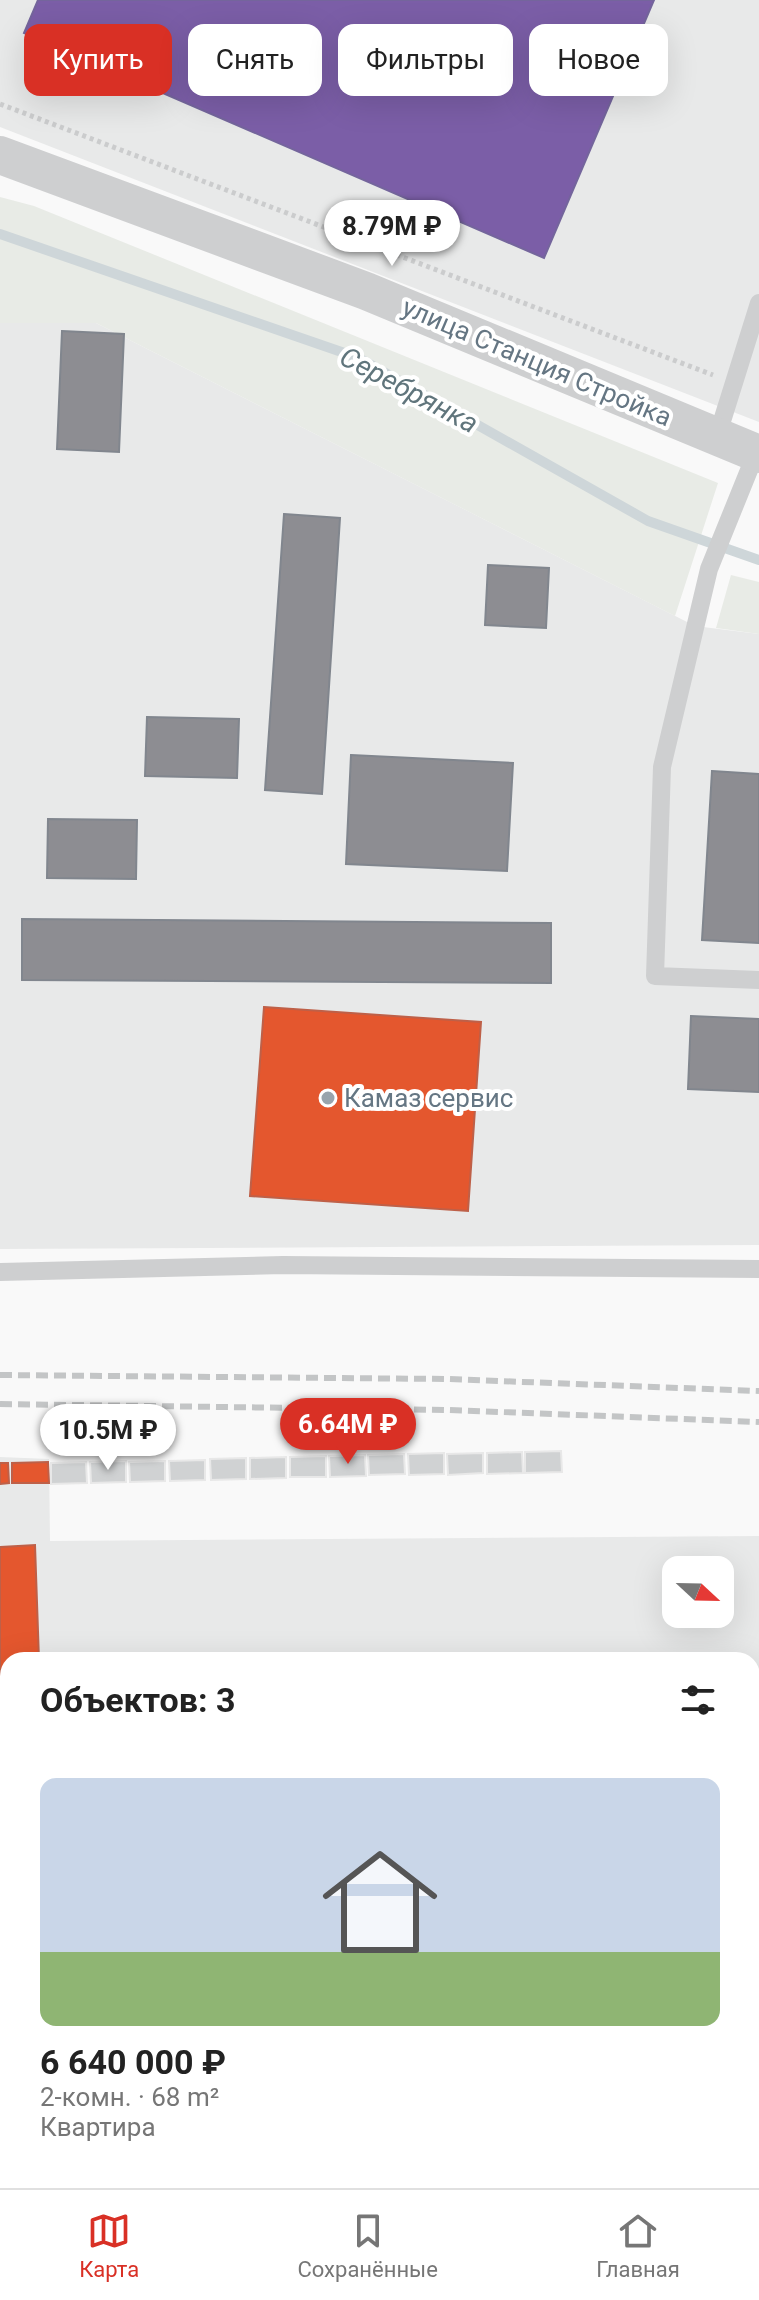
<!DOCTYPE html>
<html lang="ru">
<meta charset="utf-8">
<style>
body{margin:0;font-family:Roboto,sans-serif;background:#f2f2f2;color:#222;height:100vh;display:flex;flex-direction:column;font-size:30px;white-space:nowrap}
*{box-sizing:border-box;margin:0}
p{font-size:26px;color:#767676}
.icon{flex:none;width:44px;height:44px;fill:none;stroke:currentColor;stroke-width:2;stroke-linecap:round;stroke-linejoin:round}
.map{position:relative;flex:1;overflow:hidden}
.side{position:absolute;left:0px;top:1652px;width:760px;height:536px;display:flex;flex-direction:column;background:#fff;border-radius:24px 24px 0 0;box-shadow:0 8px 32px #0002}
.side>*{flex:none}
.hud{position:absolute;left:24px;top:24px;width:712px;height:72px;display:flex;gap:16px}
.needle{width:52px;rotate:112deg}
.tools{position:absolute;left:662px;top:1556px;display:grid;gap:16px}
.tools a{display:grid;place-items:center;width:72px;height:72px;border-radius:16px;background:#fff;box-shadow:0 8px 32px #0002;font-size:40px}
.price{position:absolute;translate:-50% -68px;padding:0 18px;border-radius:28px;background:#fff;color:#222;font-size:26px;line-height:52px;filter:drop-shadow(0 2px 4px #0008)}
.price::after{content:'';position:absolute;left:50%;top:48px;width:24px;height:18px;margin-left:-12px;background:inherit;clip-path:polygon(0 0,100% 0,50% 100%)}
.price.current{background:#d93025;color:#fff}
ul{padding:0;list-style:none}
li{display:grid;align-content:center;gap:16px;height:424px;padding:0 40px}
li span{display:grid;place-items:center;height:248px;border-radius:16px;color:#555}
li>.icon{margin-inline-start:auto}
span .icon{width:144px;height:144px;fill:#fffc;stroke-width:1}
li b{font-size:34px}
h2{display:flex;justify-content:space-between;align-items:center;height:96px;padding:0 40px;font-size:34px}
.tag{padding:0 28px;border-radius:16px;background:#fff;box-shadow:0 8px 32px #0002;font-size:28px;line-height:72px}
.tag.current{background:#d93025;color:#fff}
.tabs{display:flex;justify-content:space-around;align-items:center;height:112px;border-top:2px solid #e0e0e0;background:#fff;font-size:22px;color:#767676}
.tabs a{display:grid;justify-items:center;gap:4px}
.tabs .current{color:#d93025}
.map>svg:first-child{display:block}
.built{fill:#e8e9e9;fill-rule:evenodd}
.green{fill:#e8ebe6}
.shops{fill:#e4572e;stroke:#be6048;stroke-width:2}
.offices{fill:#7b5ea7;stroke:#74659c;stroke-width:2}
.industry{fill:#8d8d92;stroke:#81868e;stroke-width:2}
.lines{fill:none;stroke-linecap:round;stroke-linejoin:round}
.stream{stroke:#ced6d9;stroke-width:10}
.building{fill:#d0d2d3;stroke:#e8e8e8;stroke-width:2}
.path{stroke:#cbcccd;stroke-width:5;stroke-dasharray:4 4;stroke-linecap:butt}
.lane{stroke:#cecfd0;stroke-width:18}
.street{stroke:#cecfd0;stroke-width:38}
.rail{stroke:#c3c5c6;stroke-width:6;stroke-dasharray:12 6;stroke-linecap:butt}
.poi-dot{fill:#99a4ac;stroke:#fff;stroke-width:3}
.labels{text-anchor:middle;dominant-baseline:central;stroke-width:8;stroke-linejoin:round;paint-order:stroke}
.street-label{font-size:26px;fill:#657683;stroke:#fff}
.poi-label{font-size:26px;fill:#657683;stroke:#fff;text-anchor:start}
.water-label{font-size:28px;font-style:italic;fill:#60757c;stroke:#fff}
</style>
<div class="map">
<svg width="759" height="2188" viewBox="0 0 759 2188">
<rect width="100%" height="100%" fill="#f9f9f9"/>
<path class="built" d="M0 0H759V422L0 127Z
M0 323H96L695 626 759 634V1245L0 1249Z
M0 1457 49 1459 50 1541 759 1536V2147L752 2148V1660H8V2159L0 2160ZM676 1570H720V1614H676Z"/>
<path class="green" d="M0 197 34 206 718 483 675 616 96 323H0Z
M731 575 759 582V634L716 628Z"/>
<path class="shops" d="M264 1007 481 1022 468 1211 250 1196Z
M48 1462 49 1483H12V1463Z
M0 1463H8L9 1483 0 1484Z
M35 1545 39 1660H8V1846L0 1847V1547Z"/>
<path class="offices" d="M38 0H654L544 258 24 33Z"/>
<path class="industry" d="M62 331 124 334 119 452 57 449Z
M284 514 340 518 322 794 265 790Z
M488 565 549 568 546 628 485 625Z
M147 717 239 719 237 778 145 776Z
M351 755 513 763 507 871 346 864Z
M712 771 759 774V943L702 940Z
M48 819 137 820 136 879 47 878Z
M22 919 551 923V983L22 980Z
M691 1016 759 1019V1092L688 1089Z"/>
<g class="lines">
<path class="stream" d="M0 234 359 358 648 521 759 560"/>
</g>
<path class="building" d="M561 1451 562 1472 525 1473V1452Z
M522 1452 523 1473 487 1474V1453Z
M444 1453V1474L409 1475 408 1454Z
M483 1453V1473L448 1475 447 1454Z
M404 1454 405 1474 369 1475 368 1455Z
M365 1455 366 1476 330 1477 329 1456Z
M326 1456V1477H290V1457Z
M286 1457V1478L250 1479V1458Z
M246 1458V1479L211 1480 210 1459Z
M205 1460V1480L170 1481 169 1461Z
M126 1461V1482L91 1483 90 1462Z
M165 1461V1481L130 1482 129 1462Z
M86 1462 87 1483 51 1484V1463Z"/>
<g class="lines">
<path class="path" d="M0 104 713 375"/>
<path class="lane" d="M717 437 759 303
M756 453 709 569 662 767 655 976 759 980
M0 1272 283 1265 759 1269
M674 2188 759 2187"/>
<path class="street" d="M0 155 366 291 759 454"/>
<path class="rail" d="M0 1375 447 1379 759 1391
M0 1404 449 1410 759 1422"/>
</g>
<circle class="poi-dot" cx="328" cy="1098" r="8"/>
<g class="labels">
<g class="street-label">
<text transform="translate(537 362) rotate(23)">улица Станция Стройка</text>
</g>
<g class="poi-label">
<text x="344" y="1098">Камаз сервис</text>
</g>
<g class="water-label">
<text transform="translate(409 390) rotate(28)">Серебрянка</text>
</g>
</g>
</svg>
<div class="tools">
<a><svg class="needle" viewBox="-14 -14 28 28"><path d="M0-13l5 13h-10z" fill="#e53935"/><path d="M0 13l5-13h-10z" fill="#767676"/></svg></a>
</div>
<b class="price" style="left:392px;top:268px">8.79M ₽</b>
<b class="price current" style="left:348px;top:1466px">6.64M ₽</b>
<b class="price" style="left:108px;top:1472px">10.5M ₽</b>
<div class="hud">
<a class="tag current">Купить</a>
<a class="tag">Снять</a>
<a class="tag">Фильтры</a>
<a class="tag">Новое</a>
</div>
<section class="side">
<h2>Объектов: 3<svg class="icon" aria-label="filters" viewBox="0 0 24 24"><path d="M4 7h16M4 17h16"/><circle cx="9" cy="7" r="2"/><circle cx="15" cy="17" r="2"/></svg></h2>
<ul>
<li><span style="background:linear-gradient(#c9d6e8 70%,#8fb573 0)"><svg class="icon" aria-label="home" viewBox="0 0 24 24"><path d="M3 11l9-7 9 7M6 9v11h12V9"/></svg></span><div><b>6 640 000 ₽</b><p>2-комн. · 68 m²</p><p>Квартира</p></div></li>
</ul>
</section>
</div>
<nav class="tabs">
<a class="current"><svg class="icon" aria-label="map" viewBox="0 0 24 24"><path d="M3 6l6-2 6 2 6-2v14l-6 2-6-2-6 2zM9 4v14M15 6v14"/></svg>Карта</a>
<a><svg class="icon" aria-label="saved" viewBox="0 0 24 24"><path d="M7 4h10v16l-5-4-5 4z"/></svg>Сохранённые</a>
<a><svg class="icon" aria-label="home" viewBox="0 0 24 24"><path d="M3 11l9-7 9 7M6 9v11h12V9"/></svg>Главная</a>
</nav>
